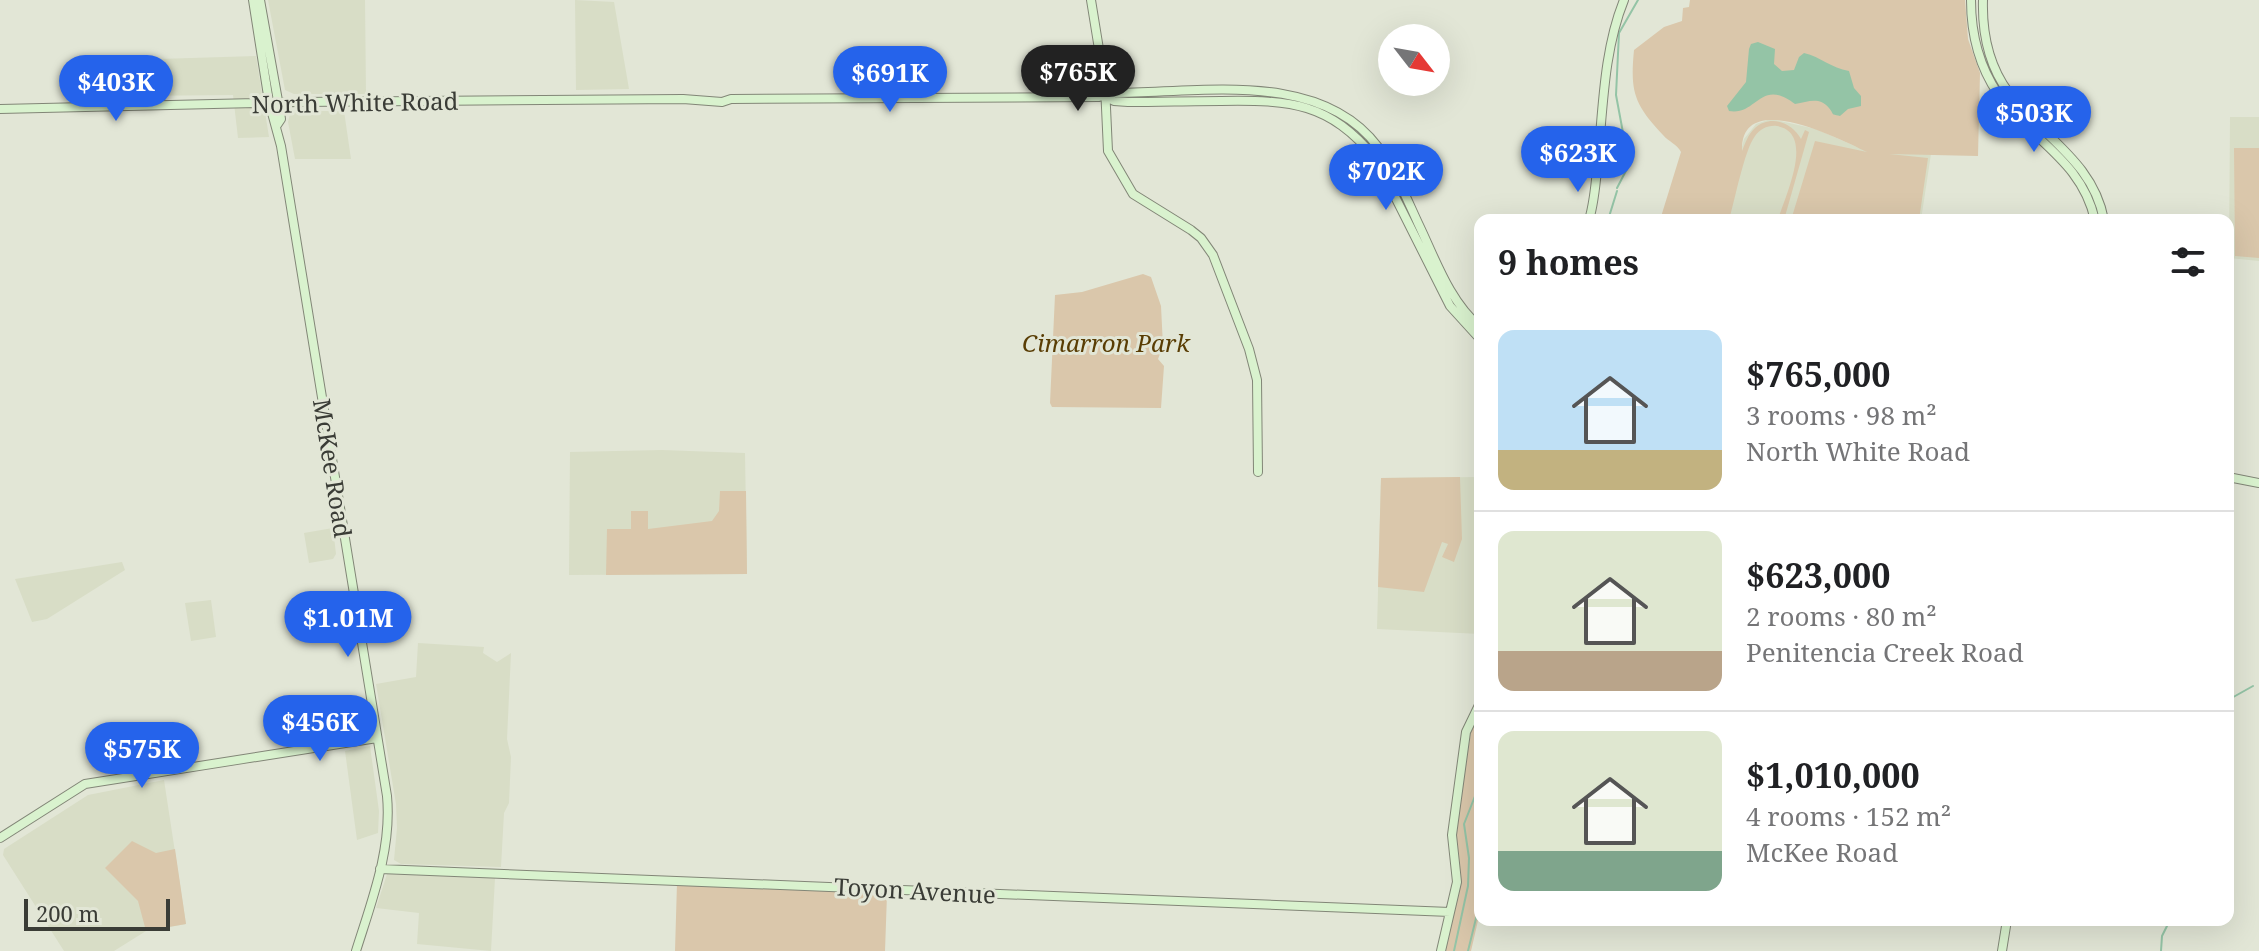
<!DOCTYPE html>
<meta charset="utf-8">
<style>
body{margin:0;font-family:"Noto Serif",serif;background:#f2f2f2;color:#202124;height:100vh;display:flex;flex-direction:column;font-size:30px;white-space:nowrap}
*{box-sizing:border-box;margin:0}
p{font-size:26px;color:#757577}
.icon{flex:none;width:44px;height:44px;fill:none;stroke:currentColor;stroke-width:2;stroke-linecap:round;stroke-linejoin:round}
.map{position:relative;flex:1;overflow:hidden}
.sheet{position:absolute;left:1474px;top:214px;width:760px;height:712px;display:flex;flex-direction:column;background:#fff;border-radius:16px;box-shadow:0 8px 32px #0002}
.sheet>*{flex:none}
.needle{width:52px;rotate:121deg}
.fabs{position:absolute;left:1378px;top:24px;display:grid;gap:16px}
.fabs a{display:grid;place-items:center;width:72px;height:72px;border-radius:50%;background:#fff;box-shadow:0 8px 32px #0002;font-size:40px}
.scale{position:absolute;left:24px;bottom:20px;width:146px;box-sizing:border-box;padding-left:8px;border:4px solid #3a3c36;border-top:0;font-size:22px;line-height:28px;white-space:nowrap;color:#3a3c36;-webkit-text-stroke:6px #e2e6d6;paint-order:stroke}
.price{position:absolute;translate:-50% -68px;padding:0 18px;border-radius:28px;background:#2563eb;color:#fff;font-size:26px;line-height:52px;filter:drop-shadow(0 2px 4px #0008)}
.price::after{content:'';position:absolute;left:50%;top:48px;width:24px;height:18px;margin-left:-12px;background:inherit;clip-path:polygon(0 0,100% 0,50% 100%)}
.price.on{background:#222;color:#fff}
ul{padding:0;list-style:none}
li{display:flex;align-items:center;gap:24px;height:200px;padding:0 24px}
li+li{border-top:2px solid #e0e0e0}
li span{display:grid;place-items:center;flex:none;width:224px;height:160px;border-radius:16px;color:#555}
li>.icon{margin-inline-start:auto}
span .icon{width:96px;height:96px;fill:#fffc;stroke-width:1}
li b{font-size:34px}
h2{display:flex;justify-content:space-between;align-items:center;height:96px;padding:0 24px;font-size:34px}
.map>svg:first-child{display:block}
.built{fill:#d8ddc6}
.green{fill:#dac7ab}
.water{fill:#94c4a6}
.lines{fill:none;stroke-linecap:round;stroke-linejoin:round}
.stream{stroke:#94c4a6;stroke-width:2}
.secondary-casing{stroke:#828677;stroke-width:10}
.secondary{stroke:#d9f2ce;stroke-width:8}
.labels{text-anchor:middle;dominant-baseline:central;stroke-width:6;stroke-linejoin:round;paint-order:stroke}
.street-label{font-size:24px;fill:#3a3c36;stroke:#e2e6d6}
.park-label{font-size:24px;font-style:italic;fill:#593d04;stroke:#e2e6d6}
</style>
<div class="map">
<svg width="2259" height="951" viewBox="0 0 2259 951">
<rect width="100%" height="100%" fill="#e2e6d6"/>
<path class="built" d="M268 0H365L366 94H294L285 90Z
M575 0 614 2 629 89 576 90Z
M256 56 269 137 238 138 233 95 130 96 126 60Z
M297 111H344L351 159H295L288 122 290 114Z
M2230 117H2259V261L2229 258Z
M1771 119 1816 129 1873 154H1931L1921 220H1723L1744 139 1756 124Z
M662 450 745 453 747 574 569 575 570 452Z
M1480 477V634L1377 629 1381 478Z
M333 528 336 554 333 559 309 563 304 533Z
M122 562 125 570 47 619 32 622 15 579Z
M211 600 216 637 191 641 185 603Z
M418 643 484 647 483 653 497 662 511 653 507 739 511 757 509 803 504 813 501 867 401 864 394 860 397 828 396 804 376 684 416 677Z
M370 746 379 811 378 833 357 840 345 751Z
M164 780 186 924 146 931 114 951H64L3 855 4 849 88 795Z
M387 874 495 878 491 951 417 944 419 913 376 908Z"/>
<path class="green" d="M1690 0H1965L1968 39 1980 73 1978 156 1889 154 1928 158 1919 220H1791L1815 141 1867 152C1841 140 1740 87 1742 151 1745 144 1748 134 1755 128 1771 114 1792 123 1801 139L1805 130 1809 132 1784 220H1778C1785 196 1816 133 1777 126 1768 125 1760 129 1755 136 1744 151 1735 200 1729 220H1660L1681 152C1677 144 1669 142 1663 135 1634 104 1630 92 1634 50L1664 27 1682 21 1683 8 1689 7Z
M2234 148H2259V258L2235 256Z
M1143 274 1151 277 1161 306 1163 346 1158 359 1164 366 1161 408 1052 407 1050 403 1055 295 1082 292Z
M1460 477 1462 539 1454 562 1442 557 1448 544 1442 542 1424 592 1378 587 1381 478Z
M720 491H746L747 574 606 575 607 529H631V511H648V529L712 521 719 511Z
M1480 711V912L1471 951H1444L1453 913 1455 833 1471 732Z
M132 841 156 853 175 849 186 924 146 931 138 901 105 868Z
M677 883 887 894 885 951H675Z"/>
<path class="water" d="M1758 42 1775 49 1774 64 1782 71 1794 70 1799 57 1804 53C1821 57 1831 68 1849 71L1854 88 1861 96V106L1848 109 1840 116C1829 113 1836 117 1829 108 1819 96 1808 102 1795 104 1760 77 1757 116 1729 111L1727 106 1746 82 1749 49 1751 44Z"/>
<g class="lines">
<path class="stream" d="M1617 188 1629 165 1616 95 1619 33 1638 0
M1608 220 1617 191
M2228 700 2253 686
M1454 951 1468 886 1469 858 1464 824 1479 786 1477 744 1480 723
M1468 951 1480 902
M2161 951 2162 936 2170 920"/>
<g class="secondary-casing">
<path id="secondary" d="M253 0 269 102 281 146 387 796C392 849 372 900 356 951
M260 0 280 112 281 119 277 125
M1091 0 1105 86 1108 151 1133 194 1191 230 1201 238 1213 255 1249 349 1257 380 1258 472
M1971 0C1971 34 1979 66 1998 94 2031 141 2081 159 2095 220
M1983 0C1982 34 1989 66 2009 93 2042 137 2093 161 2104 220
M1106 97 1114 101 1128 102C1159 102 1190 101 1221 101 1291 100 1329 102 1376 159L1450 306 1480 339
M0 109 300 102 683 99 722 102 731 99 1099 97 1114 93C1199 93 1320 69 1378 147 1395 170 1406 197 1418 223 1435 258 1449 301 1480 327
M1589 220C1595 200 1596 179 1598 159 1603 107 1604 49 1624 0
M2228 477 2259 483
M0 838 85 784 377 738
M380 869 1450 912
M1441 951 1457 882 1452 835 1466 732 1480 703
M2002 951 2007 920"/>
</g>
<use href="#secondary" class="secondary"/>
</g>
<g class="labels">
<g class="street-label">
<text transform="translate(355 102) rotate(-1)">North White Road</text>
<text transform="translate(333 468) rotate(81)">McKee Road</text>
<text transform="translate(915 890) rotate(3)">Toyon Avenue</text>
</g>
<g class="park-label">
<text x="1106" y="342">Cimarron Park</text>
</g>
</g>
</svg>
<div class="fabs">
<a><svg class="needle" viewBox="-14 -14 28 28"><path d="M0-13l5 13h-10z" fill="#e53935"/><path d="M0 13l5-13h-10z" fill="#757577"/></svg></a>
</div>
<div class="scale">200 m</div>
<b class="price on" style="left:1078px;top:113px">$765K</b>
<b class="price" style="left:890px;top:114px">$691K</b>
<b class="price" style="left:116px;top:123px">$403K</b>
<b class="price" style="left:2034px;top:154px">$503K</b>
<b class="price" style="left:1578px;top:194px">$623K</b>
<b class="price" style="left:1386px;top:212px">$702K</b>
<b class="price" style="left:348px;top:659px">$1.01M</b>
<b class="price" style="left:320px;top:763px">$456K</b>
<b class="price" style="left:142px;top:790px">$575K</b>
<section class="sheet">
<h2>9 homes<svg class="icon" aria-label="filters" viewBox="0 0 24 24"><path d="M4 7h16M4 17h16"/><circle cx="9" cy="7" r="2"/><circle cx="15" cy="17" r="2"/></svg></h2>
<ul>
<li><span style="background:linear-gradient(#bfe0f5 75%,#c2b280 0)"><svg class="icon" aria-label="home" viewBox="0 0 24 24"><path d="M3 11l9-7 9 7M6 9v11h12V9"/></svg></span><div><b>$765,000</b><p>3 rooms · 98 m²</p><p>North White Road</p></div></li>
<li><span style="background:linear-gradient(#dfe7d0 75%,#b9a48a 0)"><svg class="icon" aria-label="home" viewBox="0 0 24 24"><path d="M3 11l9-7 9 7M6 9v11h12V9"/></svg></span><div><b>$623,000</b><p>2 rooms · 80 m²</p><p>Penitencia Creek Road</p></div></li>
<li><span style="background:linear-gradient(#dfe7d0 75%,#7fa58c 0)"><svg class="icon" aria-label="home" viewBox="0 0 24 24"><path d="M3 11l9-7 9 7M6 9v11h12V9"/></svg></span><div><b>$1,010,000</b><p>4 rooms · 152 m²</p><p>McKee Road</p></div></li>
</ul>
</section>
</div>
